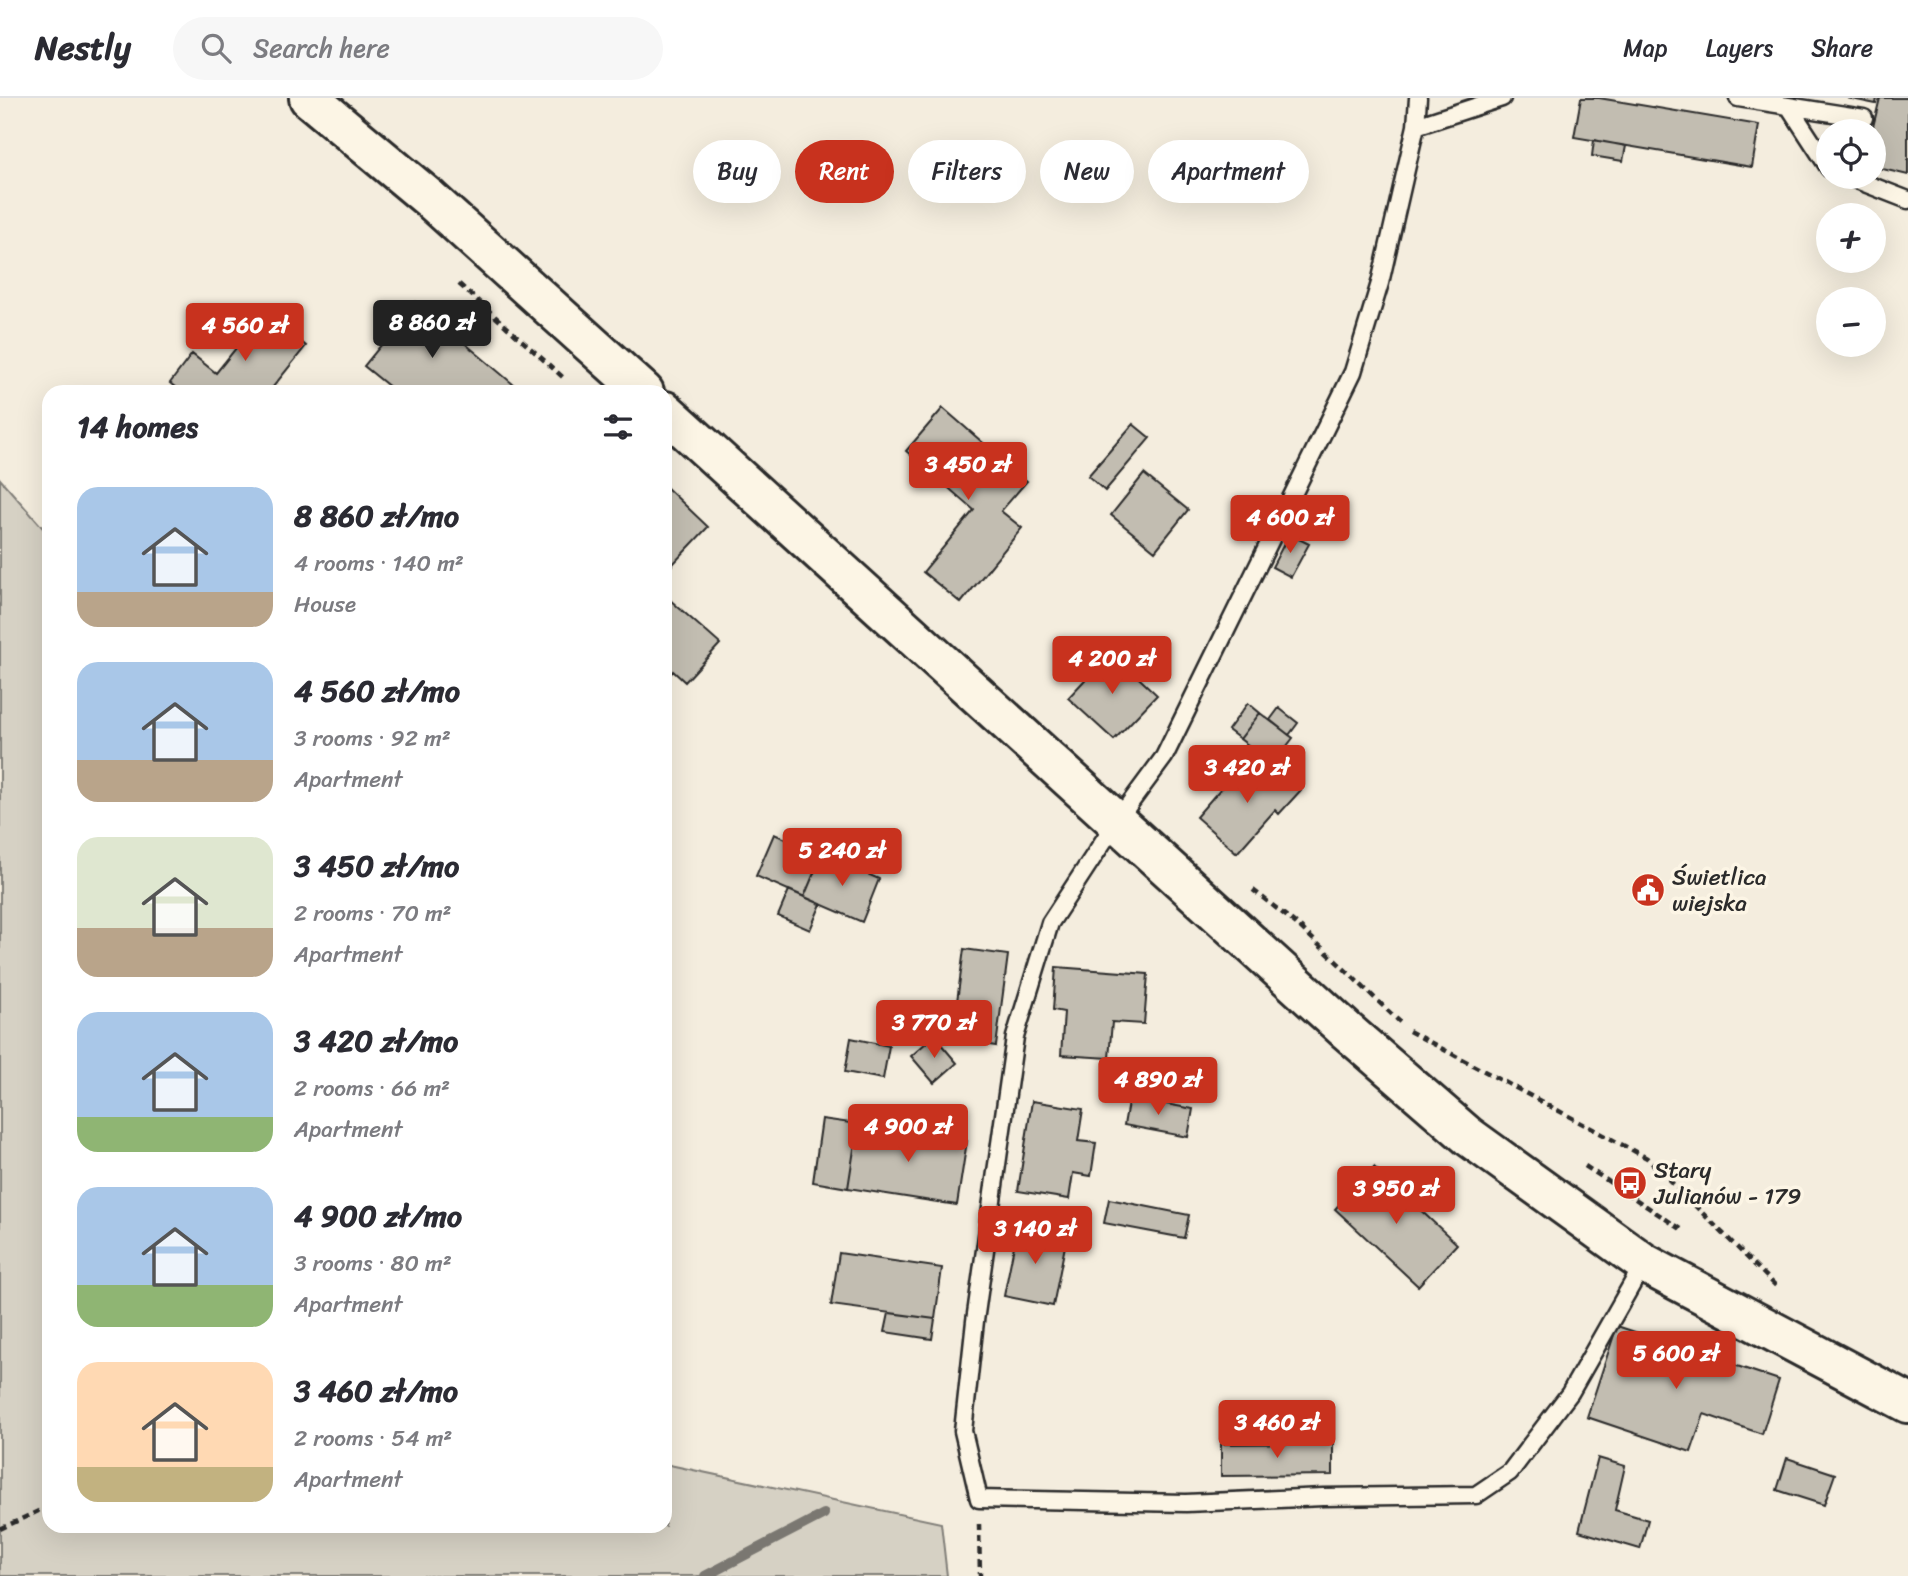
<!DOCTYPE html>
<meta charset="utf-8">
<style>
body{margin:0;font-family:Sriracha,sans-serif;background:#f7f7f7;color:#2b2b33;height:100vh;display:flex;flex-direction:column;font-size:26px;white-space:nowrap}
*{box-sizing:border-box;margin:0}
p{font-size:23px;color:#7c7c81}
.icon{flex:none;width:38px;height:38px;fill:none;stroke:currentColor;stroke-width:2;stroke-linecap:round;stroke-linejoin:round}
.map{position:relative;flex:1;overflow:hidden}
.sheet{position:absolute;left:42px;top:287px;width:630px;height:1148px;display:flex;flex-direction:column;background:#fff;border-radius:21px;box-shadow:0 7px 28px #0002}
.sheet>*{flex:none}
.top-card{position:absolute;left:693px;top:42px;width:665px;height:63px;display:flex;gap:14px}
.tools{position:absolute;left:1816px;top:21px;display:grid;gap:14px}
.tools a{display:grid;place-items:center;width:70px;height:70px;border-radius:50%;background:#fff;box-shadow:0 7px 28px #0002;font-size:35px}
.price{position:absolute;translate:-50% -60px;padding:0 16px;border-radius:7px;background:#c8321e;color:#fff;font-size:23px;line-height:46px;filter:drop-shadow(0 2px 4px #0008)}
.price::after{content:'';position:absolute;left:50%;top:42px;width:21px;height:16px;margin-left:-10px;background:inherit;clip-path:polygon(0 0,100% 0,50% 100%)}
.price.current{background:#222;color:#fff}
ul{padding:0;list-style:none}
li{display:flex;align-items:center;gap:21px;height:175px;padding:0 35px}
li span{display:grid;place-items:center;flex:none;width:196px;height:140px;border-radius:21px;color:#555}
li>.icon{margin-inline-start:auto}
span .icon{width:84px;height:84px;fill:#fffc;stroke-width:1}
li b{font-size:30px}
h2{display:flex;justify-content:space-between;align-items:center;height:84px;padding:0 35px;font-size:30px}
.pill{padding:0 24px;border-radius:32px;background:#fff;box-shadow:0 7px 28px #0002;font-size:24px;line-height:63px}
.pill.current{background:#c8321e;color:#fff}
header{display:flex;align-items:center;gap:42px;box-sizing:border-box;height:98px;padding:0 35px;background:#fff;border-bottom:2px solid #e1e1e2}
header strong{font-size:33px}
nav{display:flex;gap:38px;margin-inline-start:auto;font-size:24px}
.search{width:490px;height:63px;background:#f7f7f7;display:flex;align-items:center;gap:18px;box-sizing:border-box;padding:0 24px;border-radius:38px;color:#7c7c81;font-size:26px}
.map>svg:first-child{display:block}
.green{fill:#d6d1c4;stroke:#807e78;stroke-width:2}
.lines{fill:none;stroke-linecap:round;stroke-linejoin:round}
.stream{stroke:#7a7771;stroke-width:10}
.building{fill:#c2bdb1;stroke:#2b2b2b;stroke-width:2}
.lane-casing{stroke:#2b2b2b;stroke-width:21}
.secondary-casing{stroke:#2b2b2b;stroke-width:44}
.path{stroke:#2b2b2b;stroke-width:4.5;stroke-dasharray:7 5;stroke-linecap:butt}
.lane{stroke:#fcf5e5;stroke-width:16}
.secondary{stroke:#fcf5e5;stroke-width:38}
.labels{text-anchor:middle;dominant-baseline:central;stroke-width:7;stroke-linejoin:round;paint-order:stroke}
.poi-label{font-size:23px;fill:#2b2b2b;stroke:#fcf5e5;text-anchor:start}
</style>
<header>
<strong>Nestly</strong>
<div class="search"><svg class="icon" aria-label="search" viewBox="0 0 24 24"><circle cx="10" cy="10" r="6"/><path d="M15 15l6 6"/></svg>Search here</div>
<nav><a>Map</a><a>Layers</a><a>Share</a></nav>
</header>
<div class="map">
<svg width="1908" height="1478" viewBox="0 0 1908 1478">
<rect width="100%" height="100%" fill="#f4edde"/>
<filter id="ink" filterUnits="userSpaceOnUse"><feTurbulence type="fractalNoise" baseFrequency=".0143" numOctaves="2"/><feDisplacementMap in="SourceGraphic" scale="14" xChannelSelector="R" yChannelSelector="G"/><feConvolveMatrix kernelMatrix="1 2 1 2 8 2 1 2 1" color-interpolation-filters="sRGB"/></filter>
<g filter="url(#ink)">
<path class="green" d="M0 381 49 437V1428H665V1366L941 1425 947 1478H0Z"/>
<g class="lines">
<path class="stream" d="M705 1478 824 1416"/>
</g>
<path class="building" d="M1581 0H1599L1759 27 1752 69 1574 39Z
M1847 0H1877L1876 6Z
M1880 0H1908V77L1874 69V33H1872Z
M1594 42 1626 48 1623 63 1592 58Z
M416 204 513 286 506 294H396L364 268Z
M265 214 306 248 269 294H181L170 285 192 256 216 275Z
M943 310 1027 383 1001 413 1022 430 961 505 923 474 974 412 906 353Z
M1133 326 1150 340 1105 393 1088 378Z
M1144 376 1188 412 1155 453 1111 417Z
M665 388 708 429 672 467 665 460Z
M1289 436 1309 446 1291 479 1272 469Z
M669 501 720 546 685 584 673 573 665 582V505Z
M1111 554 1157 597 1114 642 1068 600Z
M1248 605 1260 615 1240 641 1228 632Z
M1279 610 1298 625 1289 637 1270 622Z
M1260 615 1293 640 1273 666 1240 641Z
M1268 663 1301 692 1279 716 1275 712 1237 755 1196 719 1235 674 1248 686Z
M774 736 822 756 804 799 756 778Z
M822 756 879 781 862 824 804 799Z
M789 792 821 806 810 832 778 818Z
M964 851 1008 857 996 948 952 941Z
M1056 869 1148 876 1144 926 1112 924 1109 960 1061 957 1064 914 1053 912Z
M934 938 957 965 934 985 911 958Z
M851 940 889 948 883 981 845 974Z
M1129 999 1193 1011 1188 1039 1124 1027Z
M1032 1003 1083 1011 1078 1043 1096 1045 1091 1078 1073 1075 1069 1101 1018 1093Z
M822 1021 858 1026 848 1090 813 1084Z
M858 1026 967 1043 957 1107 848 1090Z
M1374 1069 1457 1146 1418 1188 1335 1111Z
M1109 1101 1189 1117 1184 1140 1104 1125Z
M1018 1128 1067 1138 1053 1208 1004 1198Z
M839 1155 942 1170 935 1221 831 1207Z
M889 1215 935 1221 932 1241 885 1234Z
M1617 1228 1779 1282 1762 1336 1704 1316 1691 1354 1587 1319Z
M1333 1345V1377L1221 1378V1346Z
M1598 1360 1625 1368 1615 1412 1648 1422 1640 1451 1579 1433Z
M1787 1360 1835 1376 1824 1407 1777 1392Z"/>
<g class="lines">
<g class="lane-casing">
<path id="lane" d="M1418 0 1416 28 1380 185 1353 274 1164 659 1116 724 1050 825 1015 939 975 1223 963 1333 979 1401 1186 1405 1323 1399 1476 1397 1510 1374 1570 1295 1644 1165
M1738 0 1864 20
M1790 10 1829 70
M1416 28 1502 0
M1849 79 1908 102"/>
</g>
<g class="secondary-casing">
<path id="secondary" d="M309 0 430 101 644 294
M665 313 1347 933 1468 1038 1644 1165 1908 1305"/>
</g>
<path class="path" d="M459 186 566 282
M1253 792 1299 828 1400 924
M1409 933 1647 1060 1777 1189
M1585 1068 1681 1131
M979 1426 980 1478
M0 1431 49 1408"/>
<use href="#lane" class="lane"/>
<use href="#secondary" class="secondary"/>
</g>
</g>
<defs>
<g id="civic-disc" transform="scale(1.75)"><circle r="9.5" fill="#c8321e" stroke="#fcf5e5"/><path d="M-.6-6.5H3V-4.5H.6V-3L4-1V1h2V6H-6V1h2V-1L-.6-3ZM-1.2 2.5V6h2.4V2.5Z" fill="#fff"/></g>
<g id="bus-disc" transform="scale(1.75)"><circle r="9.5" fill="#c8321e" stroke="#fcf5e5"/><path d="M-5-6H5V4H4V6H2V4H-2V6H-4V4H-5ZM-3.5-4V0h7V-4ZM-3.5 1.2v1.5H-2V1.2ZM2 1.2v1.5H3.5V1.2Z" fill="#fff"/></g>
</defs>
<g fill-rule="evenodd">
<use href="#civic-disc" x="1648" y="792"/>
<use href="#bus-disc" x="1630" y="1085"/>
</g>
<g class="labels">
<g class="poi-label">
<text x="1672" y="779">Świetlica<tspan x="1672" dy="26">wiejska</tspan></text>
<text x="1654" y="1072">Stary<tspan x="1654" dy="26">Julianów - 179</tspan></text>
</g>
</g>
</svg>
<div class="tools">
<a><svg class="icon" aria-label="locate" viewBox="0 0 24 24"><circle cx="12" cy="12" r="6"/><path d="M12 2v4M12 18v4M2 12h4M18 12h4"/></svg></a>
<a>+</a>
<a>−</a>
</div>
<b class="price current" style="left:432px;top:262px">8 860 zł</b>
<b class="price" style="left:245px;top:265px">4 560 zł</b>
<b class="price" style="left:968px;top:404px">3 450 zł</b>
<b class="price" style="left:1290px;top:457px">4 600 zł</b>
<b class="price" style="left:1112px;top:598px">4 200 zł</b>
<b class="price" style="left:1247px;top:707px">3 420 zł</b>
<b class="price" style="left:842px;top:790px">5 240 zł</b>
<b class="price" style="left:934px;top:962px">3 770 zł</b>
<b class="price" style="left:1158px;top:1019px">4 890 zł</b>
<b class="price" style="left:908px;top:1066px">4 900 zł</b>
<b class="price" style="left:1396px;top:1128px">3 950 zł</b>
<b class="price" style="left:1035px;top:1168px">3 140 zł</b>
<b class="price" style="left:1676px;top:1293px">5 600 zł</b>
<b class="price" style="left:1277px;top:1362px">3 460 zł</b>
<div class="top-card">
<a class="pill">Buy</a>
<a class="pill current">Rent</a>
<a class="pill">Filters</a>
<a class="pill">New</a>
<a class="pill">Apartment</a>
</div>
<section class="sheet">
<h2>14 homes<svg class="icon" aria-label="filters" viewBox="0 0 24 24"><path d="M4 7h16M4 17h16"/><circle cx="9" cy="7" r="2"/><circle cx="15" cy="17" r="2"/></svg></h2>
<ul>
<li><span style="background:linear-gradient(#a9c7e8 75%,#b9a48a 0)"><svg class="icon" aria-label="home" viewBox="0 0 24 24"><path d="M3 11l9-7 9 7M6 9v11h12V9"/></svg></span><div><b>8 860 zł/mo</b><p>4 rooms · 140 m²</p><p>House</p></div></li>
<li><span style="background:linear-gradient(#a9c7e8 70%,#b9a48a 0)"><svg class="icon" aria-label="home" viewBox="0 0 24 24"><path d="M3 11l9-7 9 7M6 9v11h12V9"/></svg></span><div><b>4 560 zł/mo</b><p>3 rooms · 92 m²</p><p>Apartment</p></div></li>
<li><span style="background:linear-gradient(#dfe7d0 65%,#b9a48a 0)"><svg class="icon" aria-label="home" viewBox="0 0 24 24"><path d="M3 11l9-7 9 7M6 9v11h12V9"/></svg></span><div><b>3 450 zł/mo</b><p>2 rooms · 70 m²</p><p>Apartment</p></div></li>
<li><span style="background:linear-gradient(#a9c7e8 75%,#8fb573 0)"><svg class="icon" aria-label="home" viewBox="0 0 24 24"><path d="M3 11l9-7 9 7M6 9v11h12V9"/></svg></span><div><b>3 420 zł/mo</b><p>2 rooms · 66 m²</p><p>Apartment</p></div></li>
<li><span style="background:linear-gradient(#a9c7e8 70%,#8fb573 0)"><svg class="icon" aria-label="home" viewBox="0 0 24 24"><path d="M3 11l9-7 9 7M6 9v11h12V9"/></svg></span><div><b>4 900 zł/mo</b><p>3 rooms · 80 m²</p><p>Apartment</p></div></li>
<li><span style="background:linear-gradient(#ffd9b3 75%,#c2b280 0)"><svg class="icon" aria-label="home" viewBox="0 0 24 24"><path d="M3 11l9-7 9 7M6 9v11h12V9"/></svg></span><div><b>3 460 zł/mo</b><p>2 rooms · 54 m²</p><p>Apartment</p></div></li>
</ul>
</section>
</div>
